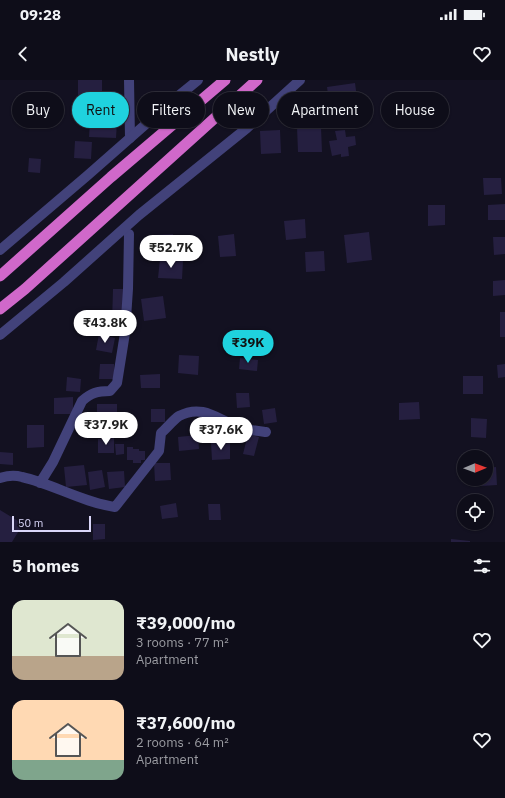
<!DOCTYPE html>
<meta charset="utf-8">
<style>
body{margin:0;font-family:"IBM Plex Sans",sans-serif;background:#171622;color:#f1f3f6;height:100vh;display:flex;flex-direction:column;font-size:15px;white-space:nowrap}
*{box-sizing:border-box;margin:0}
p{font-size:13px;color:#9b9ca2}
.icon{flex:none;width:22px;height:22px;fill:none;stroke:currentColor;stroke-width:2;stroke-linecap:round;stroke-linejoin:round}
.map{position:relative;height:462px;overflow:hidden}
.drawer{display:flex;flex-direction:column;background:#0e0d19;flex:1}
.drawer>*{flex:none}
.top-card{position:absolute;left:12px;top:12px;width:481px;height:36px;display:flex;gap:8px}
.needle{width:26px;rotate:89deg}
.tools{position:absolute;left:457px;top:370px;display:grid;gap:8px}
.tools a{display:grid;place-items:center;width:36px;height:36px;border-radius:50%;background:#0e0d19;box-shadow:0 1px 3px #0004,0 0 0 1px #2e2d38;font-size:20px}
.scale{position:absolute;left:12px;bottom:10px;width:79px;box-sizing:border-box;padding-left:4px;border:2px solid #dad7f9;border-top:0;font-size:11px;line-height:14px;white-space:nowrap;color:#dad7f9;-webkit-text-stroke:3px #131121;paint-order:stroke}
.price{position:absolute;translate:-50% -34px;padding:0 9px;border-radius:14px;background:#fff;color:#222;font-size:13px;line-height:26px;filter:drop-shadow(0 1px 2px #0008)}
.price::after{content:'';position:absolute;left:50%;top:24px;width:12px;height:9px;margin-left:-6px;background:inherit;clip-path:polygon(0 0,100% 0,50% 100%)}
.price.selected{background:#1fd2de;color:#111}
ul{padding:0;list-style:none}
li{display:flex;align-items:center;gap:12px;height:100px;padding:0 12px}
li span{display:grid;place-items:center;flex:none;width:112px;height:80px;border-radius:12px;color:#555}
li>.icon{margin-inline-start:auto}
span .icon{width:48px;height:48px;fill:#fffc;stroke-width:1}
li b{font-size:17px}
h2{display:flex;justify-content:space-between;align-items:center;height:48px;padding:0 12px;font-size:17px}
.pill{padding:0 14px;border-radius:18px;background:#0e0d19;box-shadow:0 1px 3px #0004,0 0 0 1px #2e2d38;font-size:14px;line-height:36px}
.pill.selected{background:#1fd2de;color:#111}
.status{display:flex;justify-content:space-between;align-items:center;height:28px;padding:0 20px;background:#0e0d19;direction:ltr}
.status svg{height:11px;fill:currentColor}
header{display:flex;justify-content:space-between;align-items:center;height:52px;padding:0 12px;background:#0e0d19;font-size:18px;font-weight:800}
.map>svg:first-child{display:block}
.building{fill:#251f40}
.lines{fill:none;stroke-linecap:round;stroke-linejoin:round}
.minor{stroke:#42427a;stroke-width:10}
.tertiary{stroke:#42427a;stroke-width:10}
.trunk{stroke:#d068ca;stroke-width:11}
</style>
<div class="status"><b>09:28</b><svg viewBox="0 0 49 12"><path d="M0 12V9h3v3zM5 12V6h3v6zM10 12V3h3v9zM15 12V0h3v12zM26 1h20v11H26zM47 4h2v5h-2z"/></svg></div>
<header><svg class="icon" aria-label="back" viewBox="0 0 24 24"><path d="M15 5l-7 7 7 7"/></svg>Nestly<svg class="icon" aria-label="heart" viewBox="0 0 24 24"><path d="M12 20l-8-8c-3-5 5-10 8-4 3-6 11-1 8 4z"/></svg></header>
<div class="map">
<svg width="505" height="462" viewBox="0 0 505 462">
<rect width="100%" height="100%" fill="#131121"/>
<path class="building" d="M78 0H102V18H78Z
M355 3 358 25 330 29 327 7Z
M41 15 43 28 24 30 23 18Z
M90 40 117 42 116 58 89 57Z
M297 47H321L322 72H298Z
M280 50 281 73 261 74 260 51Z
M345 50 346 57 355 56 356 65 348 67 349 76 341 77V74L332 76 329 61 337 60 335 51Z
M75 61 92 62 91 79 74 78Z
M29 78 41 79 40 93 28 92Z
M483 98H501L502 114 484 115Z
M505 124V140H488V125Z
M428 125H445V145L428 146Z
M305 139 306 158 286 160 284 141Z
M369 152 372 180 347 183 344 155Z
M173 154 174 172H154V155Z
M234 154 236 176 220 177 218 156Z
M493 157H505V174L494 175Z
M324 171 325 191 306 192 305 172Z
M160 179 183 181 182 199 158 198Z
M505 200V215L493 216V201Z
M113 209H124V243H112Z
M163 216 166 238 144 241 141 219Z
M500 232H505V257H500Z
M99 254 115 258 112 273 96 270Z
M179 275 199 276 198 295 178 293Z
M240 278 258 280 257 291 239 289Z
M100 284H114V299H99Z
M505 284V297L498 298 497 285Z
M160 294V308H141L140 295Z
M463 296H483V314H463Z
M67 297 81 299 80 312 66 311Z
M236 313H249L250 327 237 328Z
M73 317V334H54V318Z
M419 322 420 339 399 340V323Z
M97 324H117V341H97Z
M275 328 277 342 264 344 262 330Z
M151 329H165V342H151Z
M471 338 487 339 486 358 471 357Z
M211 343H218L219 354 212 355Z
M27 345H44V367L27 368Z
M248 354 259 357 254 376 243 374Z
M198 355 199 369 179 371 178 357Z
M114 358V373H98V359Z
M211 363H230V379L212 380Z
M115 364H124V374L116 375Z
M127 367H133V369H139V371H145V380H141V383H133V380H127Z
M0 372 13 373V385L0 384Z
M154 383H170L171 400 155 401Z
M84 385 87 405 66 407 64 387Z
M496 387 497 405 481 406 480 399H486V388Z
M102 390 105 407 90 410 88 392Z
M124 391 125 407 109 409 107 392Z
M176 423 178 437 162 439 160 426Z
M208 424H220L221 440H209Z
M0 430 23 444 12 462H0Z
M93 444H105V459L93 460Z
M451 459 470 461V462H451Z"/>
<g class="lines">
<path class="minor" d="M129 0 130 58
M0 398C6 396 15 395 22 397 53 404 82 422 115 427L159 371 161 353C167 348 173 340 179 336 204 323 219 341 241 348 249 350 258 351 266 352
M40 403 53 382 82 321C91 313 97 311 110 311L117 303 125 253 128 209 129 154"/>
<path class="tertiary" d="M0 170 88 95 171 22 198 0
M0 255 64 202 139 135 247 48 300 0"/>
<path class="trunk" d="M0 196 111 97 225 0
M0 229 25 209 257 0"/>
</g>
</svg>
<div class="tools">
<a><svg class="needle" viewBox="-14 -14 28 28"><path d="M0-13l5 13h-10z" fill="#e53935"/><path d="M0 13l5-13h-10z" fill="#9b9ca2"/></svg></a>
<a><svg class="icon" aria-label="locate" viewBox="0 0 24 24"><circle cx="12" cy="12" r="6"/><path d="M12 2v4M12 18v4M2 12h4M18 12h4"/></svg></a>
</div>
<div class="scale">50 m</div>
<b class="price" style="left:171px;top:189px">₹52.7K</b>
<b class="price" style="left:105px;top:264px">₹43.8K</b>
<b class="price selected" style="left:248px;top:284px">₹39K</b>
<b class="price" style="left:106px;top:366px">₹37.9K</b>
<b class="price" style="left:221px;top:371px">₹37.6K</b>
<div class="top-card">
<a class="pill">Buy</a>
<a class="pill selected">Rent</a>
<a class="pill">Filters</a>
<a class="pill">New</a>
<a class="pill">Apartment</a>
<a class="pill">House</a>
</div>
</div>
<section class="drawer">
<h2>5 homes<svg class="icon" aria-label="filters" viewBox="0 0 24 24"><path d="M4 7h16M4 17h16"/><circle cx="9" cy="7" r="2"/><circle cx="15" cy="17" r="2"/></svg></h2>
<ul>
<li><span style="background:linear-gradient(#dfe7d0 70%,#b9a48a 0)"><svg class="icon" aria-label="home" viewBox="0 0 24 24"><path d="M3 11l9-7 9 7M6 9v11h12V9"/></svg></span><div><b>₹39,000/mo</b><p>3 rooms · 77 m²</p><p>Apartment</p></div><svg class="icon" aria-label="heart" viewBox="0 0 24 24"><path d="M12 20l-8-8c-3-5 5-10 8-4 3-6 11-1 8 4z"/></svg></li>
<li><span style="background:linear-gradient(#ffd9b3 75%,#7fa58c 0)"><svg class="icon" aria-label="home" viewBox="0 0 24 24"><path d="M3 11l9-7 9 7M6 9v11h12V9"/></svg></span><div><b>₹37,600/mo</b><p>2 rooms · 64 m²</p><p>Apartment</p></div><svg class="icon" aria-label="heart" viewBox="0 0 24 24"><path d="M12 20l-8-8c-3-5 5-10 8-4 3-6 11-1 8 4z"/></svg></li>
</ul>
</section>
